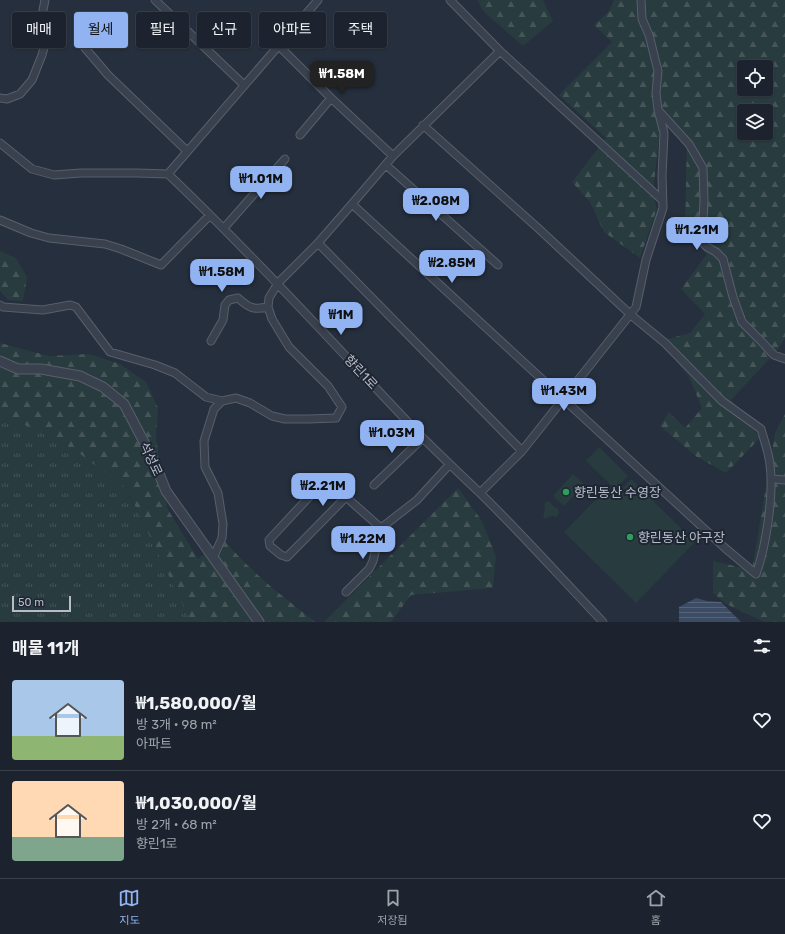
<!DOCTYPE html>
<html lang="ko">
<meta charset="utf-8">
<style>
body{margin:0;font-family:Rubik,"Noto Sans KR",sans-serif;background:#292f3a;color:#f1f3f6;height:100vh;display:flex;flex-direction:column;font-size:15px;white-space:nowrap}
*{box-sizing:border-box;margin:0}
p{font-size:13px;color:#a0a4aa}
.icon{flex:none;width:22px;height:22px;fill:none;stroke:currentColor;stroke-width:2;stroke-linecap:round;stroke-linejoin:round}
.map{position:relative;height:622px;overflow:hidden}
.drawer{display:flex;flex-direction:column;background:#1c232e;flex:1}
.drawer>*{flex:none}
.top-card{position:absolute;left:12px;top:12px;width:400px;height:36px;display:flex;gap:8px}
.fabs{position:absolute;left:737px;top:60px;display:grid;gap:8px}
.fabs a{display:grid;place-items:center;width:36px;height:36px;border-radius:4px;background:#1c232e;box-shadow:0 1px 3px #0004,0 0 0 1px #3a404a;font-size:20px}
.scale{position:absolute;left:12px;bottom:10px;width:59px;box-sizing:border-box;padding-left:4px;border:2px solid #b6bcc8;border-top:0;font-size:11px;line-height:14px;white-space:nowrap;color:#b6bcc8;-webkit-text-stroke:3px #1f2633;paint-order:stroke}
.price{position:absolute;translate:-50% -34px;padding:0 9px;border-radius:8px;background:#91b3f2;color:#111;font-size:13px;line-height:26px;filter:drop-shadow(0 1px 2px #0008)}
.price::after{content:'';position:absolute;left:50%;top:24px;width:12px;height:9px;margin-left:-6px;background:inherit;clip-path:polygon(0 0,100% 0,50% 100%)}
.price.active{background:#222;color:#fff}
ul{padding:0;list-style:none}
li{display:flex;align-items:center;gap:12px;height:100px;padding:0 12px}
li+li{border-top:1px solid #3a404a}
li span{display:grid;place-items:center;flex:none;width:112px;height:80px;border-radius:4px;color:#555}
li>.icon{margin-inline-start:auto}
span .icon{width:48px;height:48px;fill:#fffc;stroke-width:1}
li b{font-size:17px}
h2{display:flex;justify-content:space-between;align-items:center;height:48px;padding:0 12px;font-size:17px}
.pill{padding:0 14px;border-radius:4px;background:#1c232e;box-shadow:0 1px 3px #0004,0 0 0 1px #3a404a;font-size:14px;line-height:36px}
.pill.active{background:#91b3f2;color:#111}
.tabs{display:flex;justify-content:space-around;align-items:center;height:56px;border-top:1px solid #3a404a;background:#1c232e;font-size:11px;color:#a0a4aa}
.tabs a{display:grid;justify-items:center;gap:2px}
.tabs .active{color:#91b3f2}
.map>svg:first-child{display:block}
.grass{fill:url(#grass-tufts)}
.forest{fill:url(#forest-firs);fill-rule:evenodd}
.pitch{fill:#283b3e}
.water{fill:url(#water-rules)}
.lines{fill:none;stroke-linecap:round;stroke-linejoin:round}
.minor-casing{stroke:#585f6b;stroke-width:9}
.tertiary-casing{stroke:#585f6b;stroke-width:11}
.minor{stroke:#3a414e;stroke-width:7}
.tertiary{stroke:#3a414e;stroke-width:9}
.leisure-dot{fill:#2e9e5b;stroke:#1f2633;stroke-width:1.5}
.labels{text-anchor:middle;dominant-baseline:central;stroke-width:4;stroke-linejoin:round;paint-order:stroke}
.street-label{font-size:13px;fill:#b6bcc8;stroke:#1f2633}
.poi-label{font-size:13px;fill:#b6bcc8;stroke:#1f2633;text-anchor:start}
</style>
<div class="map">
<svg width="785" height="622" viewBox="0 0 785 622">
<defs>
<pattern id="grass-tufts" width="24" height="20" patternUnits="userSpaceOnUse"><rect width="24" height="20" fill="#283b3e"/><path d="M3 7l-1-3M5 7V3M7 7l1-3M15 17l-1-3M17 17v-4M19 17l1-3" fill="none" stroke="#455558"/></pattern>
<pattern id="forest-firs" width="22" height="20" patternUnits="userSpaceOnUse"><rect width="22" height="20" fill="#283b3e"/><path d="M5 1l3.5 6h-7zM16 11l3.5 6h-7z" fill="#455558"/></pattern>
<pattern id="water-rules" width="6" height="5" patternUnits="userSpaceOnUse"><rect width="6" height="5" fill="#3c4c65"/><path d="M0 2.5h6" fill="none" stroke="#56647a"/></pattern>
</defs>
<rect width="100%" height="100%" fill="#262f3d"/>
<path class="grass" d="M0 409 80 446 124 483 191 622H0Z"/>
<path class="forest" d="M477 0H543L553 21 523 46 484 12Z
M614 0H785V338L777 351 731 400 760 438 726 473 697 457 660 426 669 412 685 428 702 408 689 377 660 341 690 333 705 314 681 289 707 254 685 229 687 135 662 108 653 194 657 209 640 258 604 232 590 202 572 182 606 138 559 95 612 42 594 25 609 11ZM744 67H766V89H744ZM744 111H766V133H744Z
M0 251 16 258 27 277 23 301 8 300 0 291Z
M0 343 49 356 89 354 120 364 146 382 158 408 156 438 167 508 198 559 222 538C250 571 281 596 316 622H191L127 489 75 450 0 412Z
M785 414V622H764L726 604 713 593V561L752 570 775 433Z
M458 488 482 521 496 556 493 588 411 595 391 622H324Z"/>
<path class="pitch" d="M599 447 628 476 615 489 586 461Z
M573 474 584 484 564 506 553 496Z
M631 479 695 542 636 603 564 532 607 488 615 496Z
M547 501 550 502 553 506 558 509 559 514 556 517 552 516 545 519 543 516 545 508 544 504Z"/>
<path class="water" d="M696 598 707 601 721 602 741 622H679V607Z"/>
<g class="lines">
<g class="minor-casing">
<path id="minor" d="M155 0 244 85
M318 0 168 174C257 259 339 350 423 438 442 457 461 475 480 493 522 534 562 579 603 622
M450 0 500 51 662 200
M82 29 85 48 108 75 187 151
M279 46 331 98 393 156
M0 98 7 99 20 94 32 80 42 55 45 44 43 10 45 0
M659 111 689 144 703 168 704 200 702 242 707 247 716 252 723 259 733 297 742 322 761 341 774 355 785 359
M300 135 331 98
M0 143 32 169 54 175 81 173H137L168 174
M386 165 498 265
M352 204 393 156 500 51
M0 220 31 233 49 238 105 244 121 249 161 265 210 215
M224 228 285 159
M318 243 522 451
M0 305 3 307 43 310 70 305 76 307 110 352 155 365 175 373 206 397 222 401
M211 341 223 320 225 305 229 300 238 298C249 308 253 310 268 307
M772 479 785 480
M374 485 423 438
M480 493 522 451 636 307 646 260 663 208 662 176 664 133 658 110 656 93 658 71 649 35 642 19 641 0
M346 497 329 484 322 483 269 540 270 546 281 555 287 557 346 497 381 528 417 500 449 465
M213 558 222 538 223 524 218 493 205 467 204 441 214 409 222 401 236 398 250 403 272 416 285 419H308L336 418 342 407 328 386 289 347 272 319 268 307 269 298 278 283 318 243 352 204 725 548 756 574C766 547 774 494 770 465 769 453 764 440 761 429L722 401 665 343 631 315 539 229 423 125
M346 592 369 569 373 561 381 528"/>
</g>
<g class="tertiary-casing">
<path id="tertiary" d="M0 361 18 369H41L80 376 103 387 124 404 154 461 166 491 259 622"/>
</g>
<use href="#minor" class="minor"/>
<use href="#tertiary" class="tertiary"/>
</g>
<g class="leisure-dot">
<circle cx="566" cy="492" r="4"/>
<circle cx="630" cy="537" r="4"/>
</g>
<g class="labels">
<g class="street-label">
<text transform="translate(361 372) rotate(47)">향린1로</text>
<text transform="translate(151 459) rotate(65)">석성로</text>
</g>
<g class="poi-label">
<text x="574" y="492">향린동산 수영장</text>
<text x="638" y="537">향린동산 야구장</text>
</g>
</g>
</svg>
<div class="fabs">
<a><svg class="icon" aria-label="locate" viewBox="0 0 24 24"><circle cx="12" cy="12" r="6"/><path d="M12 2v4M12 18v4M2 12h4M18 12h4"/></svg></a>
<a><svg class="icon" aria-label="layers" viewBox="0 0 24 24"><path d="M12 4l9 5-9 5-9-5zM3 14l9 5 9-5"/></svg></a>
</div>
<div class="scale">50 m</div>
<b class="price active" style="left:342px;top:95px">₩1.58M</b>
<b class="price" style="left:261px;top:200px">₩1.01M</b>
<b class="price" style="left:436px;top:222px">₩2.08M</b>
<b class="price" style="left:697px;top:251px">₩1.21M</b>
<b class="price" style="left:452px;top:284px">₩2.85M</b>
<b class="price" style="left:222px;top:293px">₩1.58M</b>
<b class="price" style="left:341px;top:336px">₩1M</b>
<b class="price" style="left:564px;top:412px">₩1.43M</b>
<b class="price" style="left:392px;top:454px">₩1.03M</b>
<b class="price" style="left:323px;top:507px">₩2.21M</b>
<b class="price" style="left:363px;top:560px">₩1.22M</b>
<div class="top-card">
<a class="pill">매매</a>
<a class="pill active">월세</a>
<a class="pill">필터</a>
<a class="pill">신규</a>
<a class="pill">아파트</a>
<a class="pill">주택</a>
</div>
</div>
<section class="drawer">
<h2>매물 11개<svg class="icon" aria-label="filters" viewBox="0 0 24 24"><path d="M4 7h16M4 17h16"/><circle cx="9" cy="7" r="2"/><circle cx="15" cy="17" r="2"/></svg></h2>
<ul>
<li><span style="background:linear-gradient(#a9c7e8 70%,#8fb573 0)"><svg class="icon" aria-label="home" viewBox="0 0 24 24"><path d="M3 11l9-7 9 7M6 9v11h12V9"/></svg></span><div><b>₩1,580,000/월</b><p>방 3개 · 98 m²</p><p>아파트</p></div><svg class="icon" aria-label="heart" viewBox="0 0 24 24"><path d="M12 20l-8-8c-3-5 5-10 8-4 3-6 11-1 8 4z"/></svg></li>
<li><span style="background:linear-gradient(#ffd9b3 70%,#7fa58c 0)"><svg class="icon" aria-label="home" viewBox="0 0 24 24"><path d="M3 11l9-7 9 7M6 9v11h12V9"/></svg></span><div><b>₩1,030,000/월</b><p>방 2개 · 68 m²</p><p>향린1로</p></div><svg class="icon" aria-label="heart" viewBox="0 0 24 24"><path d="M12 20l-8-8c-3-5 5-10 8-4 3-6 11-1 8 4z"/></svg></li>
</ul>
</section>
<nav class="tabs">
<a class="active"><svg class="icon" aria-label="map" viewBox="0 0 24 24"><path d="M3 6l6-2 6 2 6-2v14l-6 2-6-2-6 2zM9 4v14M15 6v14"/></svg>지도</a>
<a><svg class="icon" aria-label="saved" viewBox="0 0 24 24"><path d="M7 4h10v16l-5-4-5 4z"/></svg>저장됨</a>
<a><svg class="icon" aria-label="home" viewBox="0 0 24 24"><path d="M3 11l9-7 9 7M6 9v11h12V9"/></svg>홈</a>
</nav>
